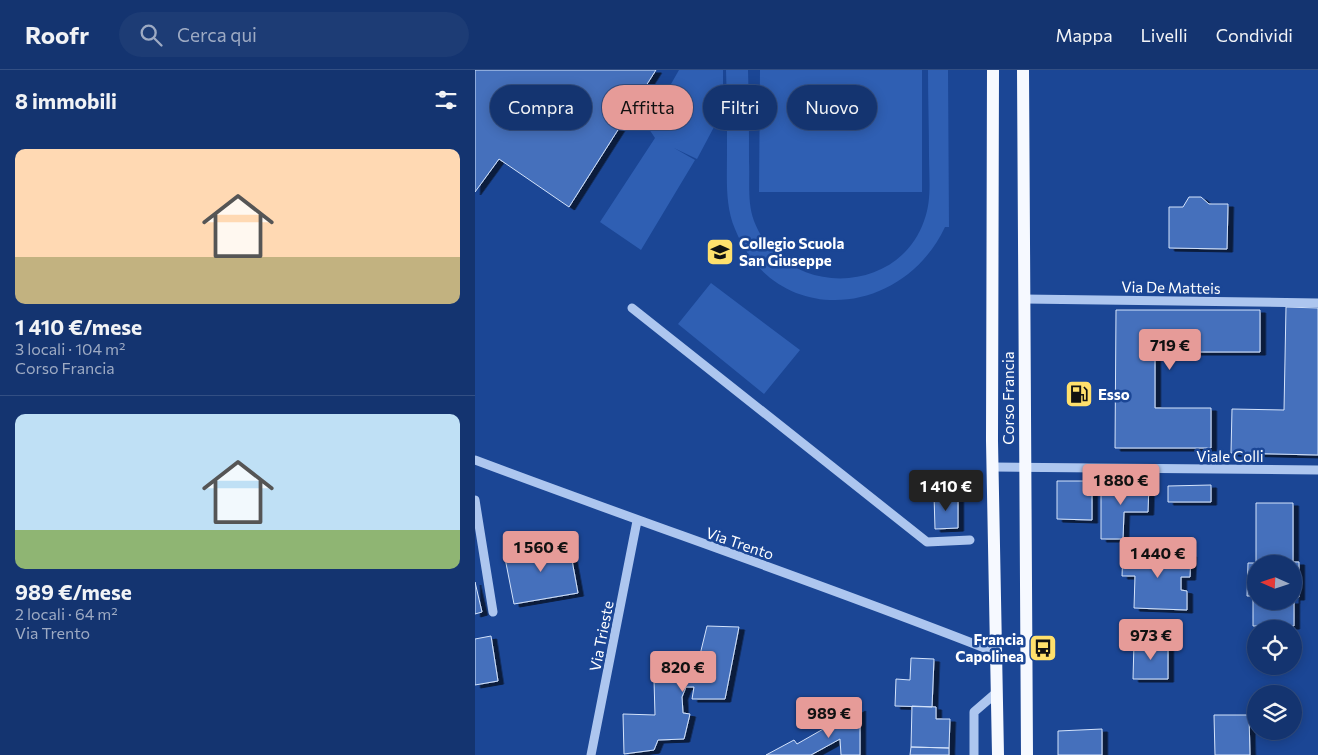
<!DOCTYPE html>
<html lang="it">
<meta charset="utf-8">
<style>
body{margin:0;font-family:Commissioner,sans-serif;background:#1d3c75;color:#f1f3f6;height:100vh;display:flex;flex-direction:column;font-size:19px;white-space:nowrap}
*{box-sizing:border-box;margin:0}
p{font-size:16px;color:#9daac3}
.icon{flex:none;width:28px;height:28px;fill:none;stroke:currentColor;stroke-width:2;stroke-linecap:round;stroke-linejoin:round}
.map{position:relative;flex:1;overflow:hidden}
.panel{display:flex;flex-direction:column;background:#143470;width:475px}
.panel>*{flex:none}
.top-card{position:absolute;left:15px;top:15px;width:475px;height:45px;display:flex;gap:10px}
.needle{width:32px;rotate:273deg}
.tools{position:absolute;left:772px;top:485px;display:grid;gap:10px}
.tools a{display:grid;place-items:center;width:55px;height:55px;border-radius:50%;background:#143470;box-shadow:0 2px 12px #0003,0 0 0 1px #334f83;font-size:25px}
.price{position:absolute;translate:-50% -42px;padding:0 11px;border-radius:5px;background:#e69b98;color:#111;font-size:16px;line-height:32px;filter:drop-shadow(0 1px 2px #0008)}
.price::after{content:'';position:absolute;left:50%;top:30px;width:15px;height:11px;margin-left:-8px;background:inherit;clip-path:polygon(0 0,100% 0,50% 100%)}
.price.on{background:#222;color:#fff}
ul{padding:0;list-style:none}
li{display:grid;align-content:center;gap:10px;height:265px;padding:0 15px}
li+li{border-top:1px solid #334f83}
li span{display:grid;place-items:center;height:155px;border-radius:10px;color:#555}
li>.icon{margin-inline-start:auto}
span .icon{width:90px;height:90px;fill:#fffc;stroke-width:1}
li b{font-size:21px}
h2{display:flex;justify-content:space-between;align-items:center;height:60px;padding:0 15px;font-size:21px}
.chip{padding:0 18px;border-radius:22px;background:#143470;box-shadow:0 2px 12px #0003,0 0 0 1px #334f83;font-size:18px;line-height:45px}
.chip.on{background:#e69b98;color:#111}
header{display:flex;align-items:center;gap:30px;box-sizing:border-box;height:70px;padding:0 25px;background:#143470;border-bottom:1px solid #334f83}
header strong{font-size:24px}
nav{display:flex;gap:28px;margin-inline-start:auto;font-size:18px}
.search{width:350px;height:45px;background:#1d3c75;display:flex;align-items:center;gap:12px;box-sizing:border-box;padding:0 18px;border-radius:28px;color:#9daac3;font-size:19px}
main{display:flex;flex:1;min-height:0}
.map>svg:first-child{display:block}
.green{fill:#2f5fb3}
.building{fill:#4470bc;stroke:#d4e3fb;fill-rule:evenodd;filter:url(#shadow)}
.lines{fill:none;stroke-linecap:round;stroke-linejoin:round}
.minor{stroke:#adc6ef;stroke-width:9}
.major{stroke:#f6f9ff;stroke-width:12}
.labels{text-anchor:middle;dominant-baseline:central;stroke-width:5;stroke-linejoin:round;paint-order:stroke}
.poi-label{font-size:15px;font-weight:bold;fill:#fff;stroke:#1b4695;text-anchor:start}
.street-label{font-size:15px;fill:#fff;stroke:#1b4695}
</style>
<header>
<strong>Roofr</strong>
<div class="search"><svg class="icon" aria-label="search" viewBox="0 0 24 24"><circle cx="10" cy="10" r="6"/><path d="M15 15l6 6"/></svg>Cerca qui</div>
<nav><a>Mappa</a><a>Livelli</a><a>Condividi</a></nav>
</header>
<main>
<section class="panel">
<h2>8 immobili<svg class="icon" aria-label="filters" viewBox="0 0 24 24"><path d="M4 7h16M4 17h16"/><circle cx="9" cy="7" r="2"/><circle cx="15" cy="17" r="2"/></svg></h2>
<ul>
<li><span style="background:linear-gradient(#ffd9b3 70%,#c2b280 0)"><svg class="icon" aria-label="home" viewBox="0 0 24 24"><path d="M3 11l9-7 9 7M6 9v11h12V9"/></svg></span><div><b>1 410 €/mese</b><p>3 locali · 104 m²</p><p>Corso Francia</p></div></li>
<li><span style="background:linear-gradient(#bfe0f5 75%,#8fb573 0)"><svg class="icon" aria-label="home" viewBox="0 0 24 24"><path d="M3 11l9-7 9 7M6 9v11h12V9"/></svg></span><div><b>989 €/mese</b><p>2 locali · 64 m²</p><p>Via Trento</p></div></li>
</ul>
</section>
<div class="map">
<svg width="843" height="685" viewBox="0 0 843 685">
<defs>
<filter id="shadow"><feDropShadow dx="5.5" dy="3" stdDeviation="0" flood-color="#0009"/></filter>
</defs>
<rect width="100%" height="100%" fill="#1b4695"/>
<path class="green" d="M204 0H248V40L222 89 199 78 220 90 166 180 125 152 180 68 172 56Z
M251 0H273C274 30 274 61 274 91 275 111 272 132 279 151 308 227 422 228 449 151 457 130 454 108 454 87 454 58 453 29 453 0H473L474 157H470C426 250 299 258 260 159 250 136 252 109 252 84 252 56 252 28 251 0Z
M285 0H447V122H284Z
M236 213 325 280 289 324 203 254Z"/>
<path class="building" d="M0 0H181L94 137 24 89 0 122Z
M714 127H726L734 134H753L752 179 694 178V137H708Z
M811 237 843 238V385L756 383 757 339 809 340Z
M641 240H785V282H680V338H736V378H640Z
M582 411H617V450L582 449Z
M626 413H674L673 442H649L648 469H626Z
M736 415V432H693V416Z
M459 425H483V458L460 459Z
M781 433H818V492H824V527H819V556H778V526H772L773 493H781ZM781 494H819V531H781Z
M94 474 103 523 39 534 29 483Z
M648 482 716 484 715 507H706V520L712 521V540L659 538 660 506H647Z
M0 512 7 542 0 544Z
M232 556 264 557 250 629H217L219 617H211L207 627 208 643 215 644 209 669 183 670 179 680 149 684 148 644 180 645 179 610 192 609 195 597H222Z
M16 566 23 611 0 615V569Z
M659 573 693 574V609H658Z
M436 588 459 589 457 637 420 636 421 609 435 610Z
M437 636 461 637V649H475L474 678 436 677Z
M385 638V685H366L365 669 336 685H291L319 670 322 674Z
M739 645H774L775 685H740Z
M627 659V685H583V661Z
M436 677 474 678V685H435Z"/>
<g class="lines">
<path class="minor" d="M549 229 843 233
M157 238 452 472 495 470
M0 390C173 455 348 514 520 582
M518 397 843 400
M0 430 18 542
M116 685 162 451
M499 685V642L521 623"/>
<path class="major" d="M518 0 517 371 523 685
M548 0 552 685"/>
</g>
<defs>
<g id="school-square" transform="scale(1.4375)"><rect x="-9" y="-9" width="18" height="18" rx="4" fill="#ffe06c" stroke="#1b4695"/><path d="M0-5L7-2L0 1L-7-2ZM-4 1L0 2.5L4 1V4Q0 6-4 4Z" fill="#111"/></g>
<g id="fuel-square" transform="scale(1.4375)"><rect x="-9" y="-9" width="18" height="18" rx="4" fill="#ffe06c" stroke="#1b4695"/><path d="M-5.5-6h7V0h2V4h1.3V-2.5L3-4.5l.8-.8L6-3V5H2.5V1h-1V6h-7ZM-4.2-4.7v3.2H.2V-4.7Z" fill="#111"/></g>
<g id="bus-square" transform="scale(1.4375)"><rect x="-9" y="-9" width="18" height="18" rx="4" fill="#ffe06c" stroke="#1b4695"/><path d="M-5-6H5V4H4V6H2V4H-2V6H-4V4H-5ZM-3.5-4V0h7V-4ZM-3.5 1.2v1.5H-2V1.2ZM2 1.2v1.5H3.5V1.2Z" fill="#111"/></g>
</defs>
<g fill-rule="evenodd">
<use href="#school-square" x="245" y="182"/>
<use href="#fuel-square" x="604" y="324"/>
<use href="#bus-square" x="568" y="578"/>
</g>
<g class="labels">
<g class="poi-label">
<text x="264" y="173">Collegio Scuola<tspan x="264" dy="17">San Giuseppe</tspan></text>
<text x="623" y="324">Esso</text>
<text x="549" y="569" text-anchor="end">Francia<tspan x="549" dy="17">Capolinea</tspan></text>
</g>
<g class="street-label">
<text transform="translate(696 217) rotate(1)">Via De Matteis</text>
<text transform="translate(533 328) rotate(-90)">Corso Francia</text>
<text x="755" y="386">Viale Colli</text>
<text transform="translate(265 473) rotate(19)">Via Trento</text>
<text transform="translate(126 566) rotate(-79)">Via Trieste</text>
</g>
</g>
</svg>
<div class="tools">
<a><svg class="needle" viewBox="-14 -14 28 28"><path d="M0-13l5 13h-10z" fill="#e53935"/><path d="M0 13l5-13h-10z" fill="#9daac3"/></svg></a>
<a><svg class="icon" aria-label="locate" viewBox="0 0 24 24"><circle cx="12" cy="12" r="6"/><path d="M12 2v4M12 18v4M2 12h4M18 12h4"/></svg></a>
<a><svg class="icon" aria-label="layers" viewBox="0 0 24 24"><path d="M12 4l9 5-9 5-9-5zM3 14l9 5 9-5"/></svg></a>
</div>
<b class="price" style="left:695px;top:301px">719 €</b>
<b class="price" style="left:646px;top:436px">1 880 €</b>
<b class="price on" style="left:471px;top:442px">1 410 €</b>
<b class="price" style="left:66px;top:503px">1 560 €</b>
<b class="price" style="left:683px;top:509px">1 440 €</b>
<b class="price" style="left:676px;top:591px">973 €</b>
<b class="price" style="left:208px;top:623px">820 €</b>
<b class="price" style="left:354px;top:669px">989 €</b>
<div class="top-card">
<a class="chip">Compra</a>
<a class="chip on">Affitta</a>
<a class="chip">Filtri</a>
<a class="chip">Nuovo</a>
</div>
</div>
</main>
